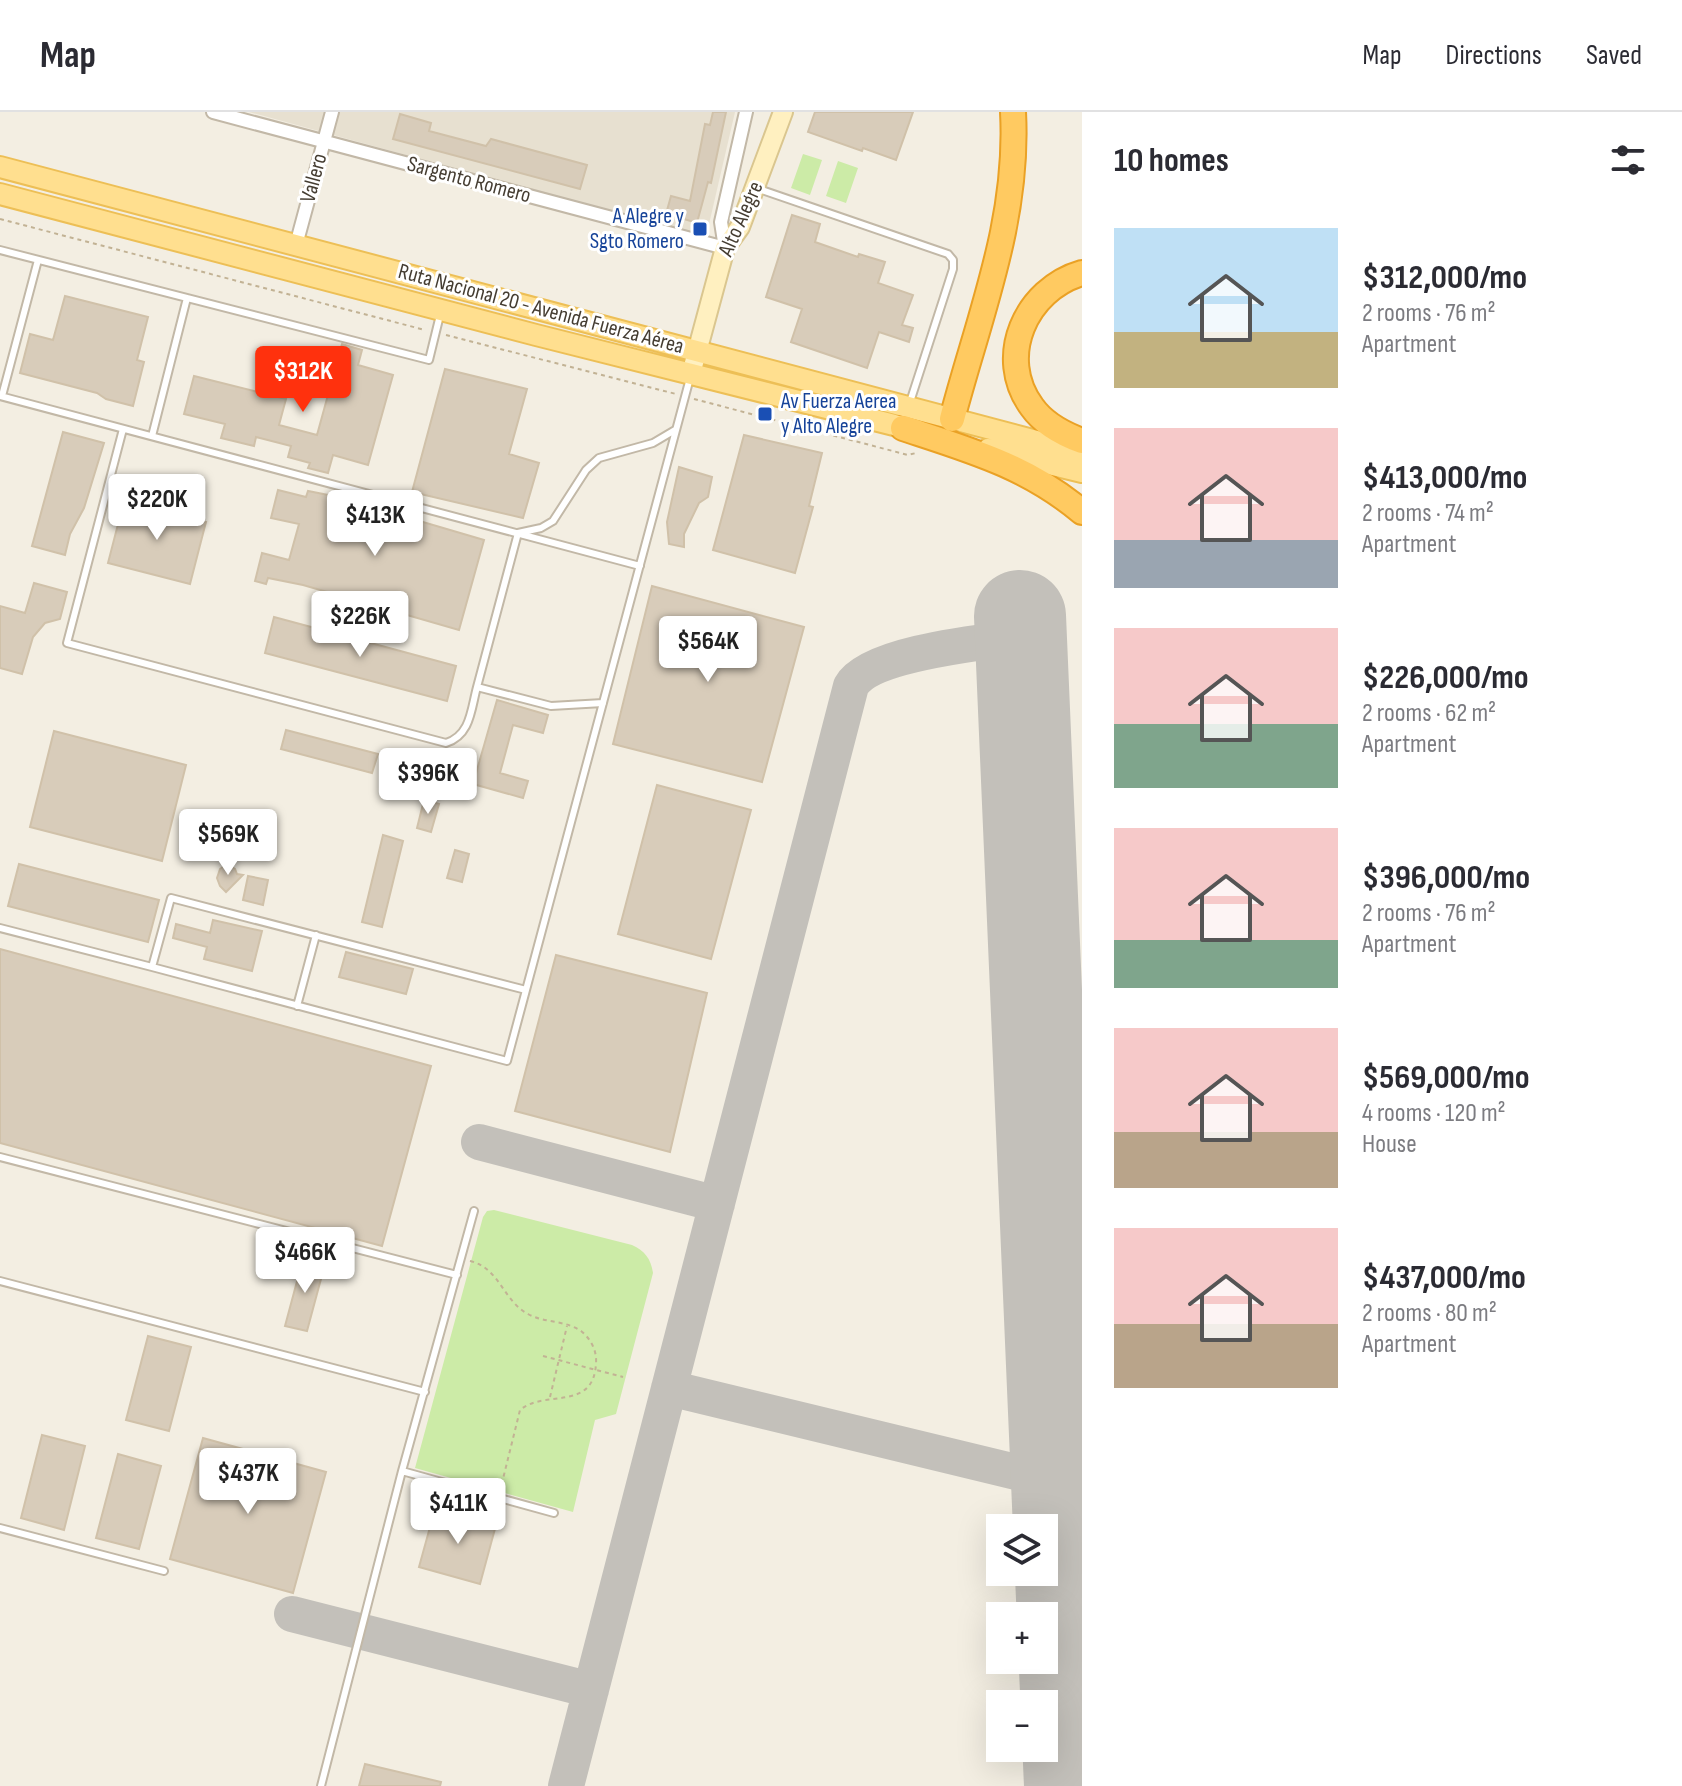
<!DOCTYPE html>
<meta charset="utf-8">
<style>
body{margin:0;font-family:"Sofia Sans Condensed",sans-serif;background:#f7f7f7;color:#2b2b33;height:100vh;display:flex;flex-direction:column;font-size:30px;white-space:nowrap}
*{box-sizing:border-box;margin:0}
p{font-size:26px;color:#7c7c81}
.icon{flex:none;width:44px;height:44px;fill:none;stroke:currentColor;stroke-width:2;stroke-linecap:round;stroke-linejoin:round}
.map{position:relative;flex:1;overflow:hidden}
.details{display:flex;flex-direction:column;background:#fff;width:600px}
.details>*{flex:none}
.buttons{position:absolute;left:986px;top:1402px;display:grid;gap:16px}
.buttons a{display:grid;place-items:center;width:72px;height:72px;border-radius:0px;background:#fff;box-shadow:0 8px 32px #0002;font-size:40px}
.price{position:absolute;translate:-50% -68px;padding:0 18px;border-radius:8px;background:#fff;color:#222;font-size:26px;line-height:52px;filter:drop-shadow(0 2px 4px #0008)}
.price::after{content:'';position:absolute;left:50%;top:48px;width:24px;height:18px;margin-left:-12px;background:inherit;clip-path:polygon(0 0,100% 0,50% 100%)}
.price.on{background:#ff310d;color:#fff}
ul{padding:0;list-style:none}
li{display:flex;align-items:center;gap:24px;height:200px;padding:0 32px}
li span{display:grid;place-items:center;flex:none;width:224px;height:160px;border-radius:0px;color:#555}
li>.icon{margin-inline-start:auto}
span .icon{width:96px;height:96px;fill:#fffc;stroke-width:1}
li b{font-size:34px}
h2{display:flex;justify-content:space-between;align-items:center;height:96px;padding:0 32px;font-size:34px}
header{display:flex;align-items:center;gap:48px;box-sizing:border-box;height:112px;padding:0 40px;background:#fff;border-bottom:2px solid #e1e1e2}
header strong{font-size:38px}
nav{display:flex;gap:44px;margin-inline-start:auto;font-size:28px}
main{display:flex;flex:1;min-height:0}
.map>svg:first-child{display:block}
.residential{fill:#e7e0d0}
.green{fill:#cceba7}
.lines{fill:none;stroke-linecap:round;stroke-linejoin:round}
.taxiway{stroke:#c3c0ba;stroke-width:36}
.runway{stroke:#c3c0ba;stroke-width:92}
.building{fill:#d8ccba;stroke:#d0c1a9;stroke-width:2}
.lane-casing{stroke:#c2b8a7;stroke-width:10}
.street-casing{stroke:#c2b8a7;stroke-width:16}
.secondary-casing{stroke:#dac68f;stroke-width:22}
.primary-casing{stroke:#edbf56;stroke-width:24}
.highway-casing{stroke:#eaa125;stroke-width:28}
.path{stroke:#c2b294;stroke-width:2;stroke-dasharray:4 4;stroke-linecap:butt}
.lane{stroke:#fff;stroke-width:6}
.street{stroke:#fff;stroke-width:12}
.secondary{stroke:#fff0c0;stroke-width:18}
.primary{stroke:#ffdf8f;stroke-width:20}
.highway{stroke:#ffca61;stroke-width:24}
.transit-dot{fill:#1a4fb4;stroke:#fff;stroke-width:3}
.labels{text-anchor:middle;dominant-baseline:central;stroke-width:6;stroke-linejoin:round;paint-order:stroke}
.street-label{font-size:22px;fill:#453d32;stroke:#fff}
.transit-label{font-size:22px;fill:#164399;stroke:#fff;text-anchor:end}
</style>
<header>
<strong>Map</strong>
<nav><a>Map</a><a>Directions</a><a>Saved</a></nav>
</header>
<main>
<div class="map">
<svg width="1082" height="1674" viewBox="0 0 1082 1674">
<rect width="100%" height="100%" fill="#f3eee2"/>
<path class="residential" d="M249 0H735L706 125Z"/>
<path class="green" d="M803 42 822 48 810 83 791 76Z
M838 49 858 56 846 91 826 84Z
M494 1098 632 1133C645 1139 651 1147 653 1161L616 1302 595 1308 573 1400 415 1356 483 1105 487 1099Z"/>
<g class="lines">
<path class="taxiway" d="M479 1030 717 1092
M669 1276 1057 1370
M292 1502 591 1578
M566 1674 851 574C869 541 985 530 1021 525"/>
<path class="runway" d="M1020 504 1070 1674"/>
</g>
<path class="building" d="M713 0H726L711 71 708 70 698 107 694 110 666 102 671 84 690 89 705 12 710 13Z
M815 0H913L896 48 863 36 862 39 808 20Z
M400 2 431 11 429 19 486 34 491 27 587 53 580 77 393 27Z
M792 103 820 112 815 130 858 145 859 142 885 150 878 171 913 183 902 213 913 216 909 230 879 220 867 256 791 230 802 197 766 185Z
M65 184 148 205 137 248 144 250 133 294 106 287 97 281 20 261 30 222 53 228Z
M342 232 362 238 358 253 393 263 368 353 333 343 328 361 308 356 310 351 288 345 291 334 256 325 254 334 221 326 225 312 184 302 194 264 286 287 279 313 317 323Z
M445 257 527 277 509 342 539 351 523 406 412 380Z
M63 320 104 331 84 396 70 422 65 443 32 434Z
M744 323 822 341 809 394 813 395 795 461 713 438Z
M679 355 712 365 708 385 699 391 684 422V435L669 432 667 410Z
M278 378 306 385 308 379 338 385 484 428 459 518 303 473 268 466 266 472 255 469 262 441 289 448 299 412 271 406Z
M124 389 206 410 190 472 108 451Z
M34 471 67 480 60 507 45 511 33 525 22 562 0 556V494L25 501Z
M652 474 804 515 762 670 613 632Z
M274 505 456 554 447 589 265 541Z
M497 588 548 603 543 621 513 613 500 661 528 669 523 686 473 672Z
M286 618 378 642 372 661 281 637Z
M54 619 186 653 162 749 30 715Z
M657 673 751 698 711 847 618 822Z
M424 688 439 692 431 720 417 716Z
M383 723 403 729 382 815 362 810Z
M455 738 469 742 462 770 447 766Z
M19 752 159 788 148 830 8 794Z
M227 752 235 757 237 762 243 763 226 780 220 774 217 766 220 757Z
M248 764 268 768 263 793 243 788Z
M213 808 262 819 252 859 204 847 207 835 173 826 176 812 210 821Z
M0 837 431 954 382 1134 0 1031Z
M346 840 413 857 406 882 339 865Z
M556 843 707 881 670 1040 515 999Z
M303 1147 325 1152 307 1219 285 1214Z
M148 1224 191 1235 169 1319 126 1308Z
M42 1323 85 1334 64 1418 21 1406Z
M203 1326 326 1360 293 1481 170 1447Z
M118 1342 161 1354 139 1437 96 1426Z
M435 1397 496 1413 480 1472 419 1455Z
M365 1652 441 1670 440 1674H359Z"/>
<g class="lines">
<g class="lane-casing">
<path id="lane" d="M756 76 948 142 953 148V157L910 290
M0 138 429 248 440 203
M0 284 640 454
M2 284 38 148
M123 317 67 531 446 631C471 623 471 597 477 575
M152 324 187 186
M603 591 551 594 477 575 518 421 541 416 553 409 586 358 599 346 653 331 675 318
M0 816 152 855
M526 878 171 786 152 855 507 949C568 721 628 493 690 266
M297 894 316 823
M0 1045 457 1163
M0 1169 425 1280
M402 1359 554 1401
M0 1416 164 1459
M321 1674 402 1359 474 1099"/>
</g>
<g class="street-casing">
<path id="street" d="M213 0 725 136 721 110 746 0
M296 133 332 0"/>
</g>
<g class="secondary-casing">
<path id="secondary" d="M691 262 725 136 740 115 783 0"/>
</g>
<g class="primary-casing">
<path id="primary" d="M0 55 1082 341
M0 82 536 223 918 319
M988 337 1082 360"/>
</g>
<g class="highway-casing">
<path id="highway" d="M1082 161C1026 177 995 245 1032 295 1044 312 1063 322 1082 329
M952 307C979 204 1019 109 1013 0
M903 316C970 338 1027 354 1082 400"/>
</g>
<path class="path" d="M0 107 425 218
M446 223 676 282
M694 287 908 343 916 341
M470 1149C500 1156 503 1189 528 1202 544 1211 565 1208 581 1219 591 1227 597 1239 596 1251 594 1300 545 1277 520 1298L501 1375
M543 1244 623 1265
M550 1285 567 1214"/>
<use href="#lane" class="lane"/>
<use href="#street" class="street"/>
<use href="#secondary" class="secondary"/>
<use href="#primary" class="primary"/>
<use href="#highway" class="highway"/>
</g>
<g class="transit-dot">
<rect x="692" y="109" width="16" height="16" rx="4"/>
<rect x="757" y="294" width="16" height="16" rx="4"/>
</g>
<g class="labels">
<g class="street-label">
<text transform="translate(314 66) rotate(-75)">Vallero</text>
<text transform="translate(469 68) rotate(15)">Sargento Romero</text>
<text transform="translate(741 107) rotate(-66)">Alto Alegre</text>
<text transform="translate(541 197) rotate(15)">Ruta Nacional 20 - Avenida Fuerza Aérea</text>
</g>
<g class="transit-label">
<text x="684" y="104">A Alegre y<tspan x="684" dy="25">Sgto Romero</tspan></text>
<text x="781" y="289" text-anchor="start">Av Fuerza Aerea<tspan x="781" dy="25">y Alto Alegre</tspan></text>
</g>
</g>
</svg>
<div class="buttons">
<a><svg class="icon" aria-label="layers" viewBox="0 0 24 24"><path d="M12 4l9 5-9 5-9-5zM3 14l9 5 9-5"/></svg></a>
<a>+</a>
<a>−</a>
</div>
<b class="price on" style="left:303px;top:302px">$312K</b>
<b class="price" style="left:157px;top:430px">$220K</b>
<b class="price" style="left:375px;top:446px">$413K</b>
<b class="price" style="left:360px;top:547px">$226K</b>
<b class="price" style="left:708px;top:572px">$564K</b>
<b class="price" style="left:428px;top:704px">$396K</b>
<b class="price" style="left:228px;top:765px">$569K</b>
<b class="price" style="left:305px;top:1183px">$466K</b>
<b class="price" style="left:248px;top:1404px">$437K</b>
<b class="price" style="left:458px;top:1434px">$411K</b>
</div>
<section class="details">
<h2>10 homes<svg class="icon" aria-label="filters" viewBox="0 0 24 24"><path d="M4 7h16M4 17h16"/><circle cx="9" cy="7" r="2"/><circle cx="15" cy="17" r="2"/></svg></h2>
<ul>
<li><span style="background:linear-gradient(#bfe0f5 65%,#c2b280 0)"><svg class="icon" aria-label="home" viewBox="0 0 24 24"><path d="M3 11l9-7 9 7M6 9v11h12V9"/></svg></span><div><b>$312,000/mo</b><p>2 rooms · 76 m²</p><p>Apartment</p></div></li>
<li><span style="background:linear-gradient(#f6c9c9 70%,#9aa5b1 0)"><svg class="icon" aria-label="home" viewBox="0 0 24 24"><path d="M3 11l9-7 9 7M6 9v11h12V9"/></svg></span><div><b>$413,000/mo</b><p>2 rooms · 74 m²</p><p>Apartment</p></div></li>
<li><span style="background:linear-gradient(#f6c9c9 60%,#7fa58c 0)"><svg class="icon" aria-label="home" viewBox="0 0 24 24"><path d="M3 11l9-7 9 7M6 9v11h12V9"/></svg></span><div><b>$226,000/mo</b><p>2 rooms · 62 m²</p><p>Apartment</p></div></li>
<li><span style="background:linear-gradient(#f6c9c9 70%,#7fa58c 0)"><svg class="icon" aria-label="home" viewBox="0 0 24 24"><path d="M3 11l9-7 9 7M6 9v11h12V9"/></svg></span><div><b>$396,000/mo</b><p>2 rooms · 76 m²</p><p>Apartment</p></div></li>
<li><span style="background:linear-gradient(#f6c9c9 65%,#b9a48a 0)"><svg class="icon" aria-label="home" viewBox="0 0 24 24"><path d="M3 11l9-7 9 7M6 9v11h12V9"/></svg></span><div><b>$569,000/mo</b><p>4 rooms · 120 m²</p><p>House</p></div></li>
<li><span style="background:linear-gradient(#f6c9c9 60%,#b9a48a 0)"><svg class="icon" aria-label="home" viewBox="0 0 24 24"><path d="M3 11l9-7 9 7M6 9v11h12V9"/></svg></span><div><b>$437,000/mo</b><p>2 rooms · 80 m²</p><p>Apartment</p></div></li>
</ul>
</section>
</main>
